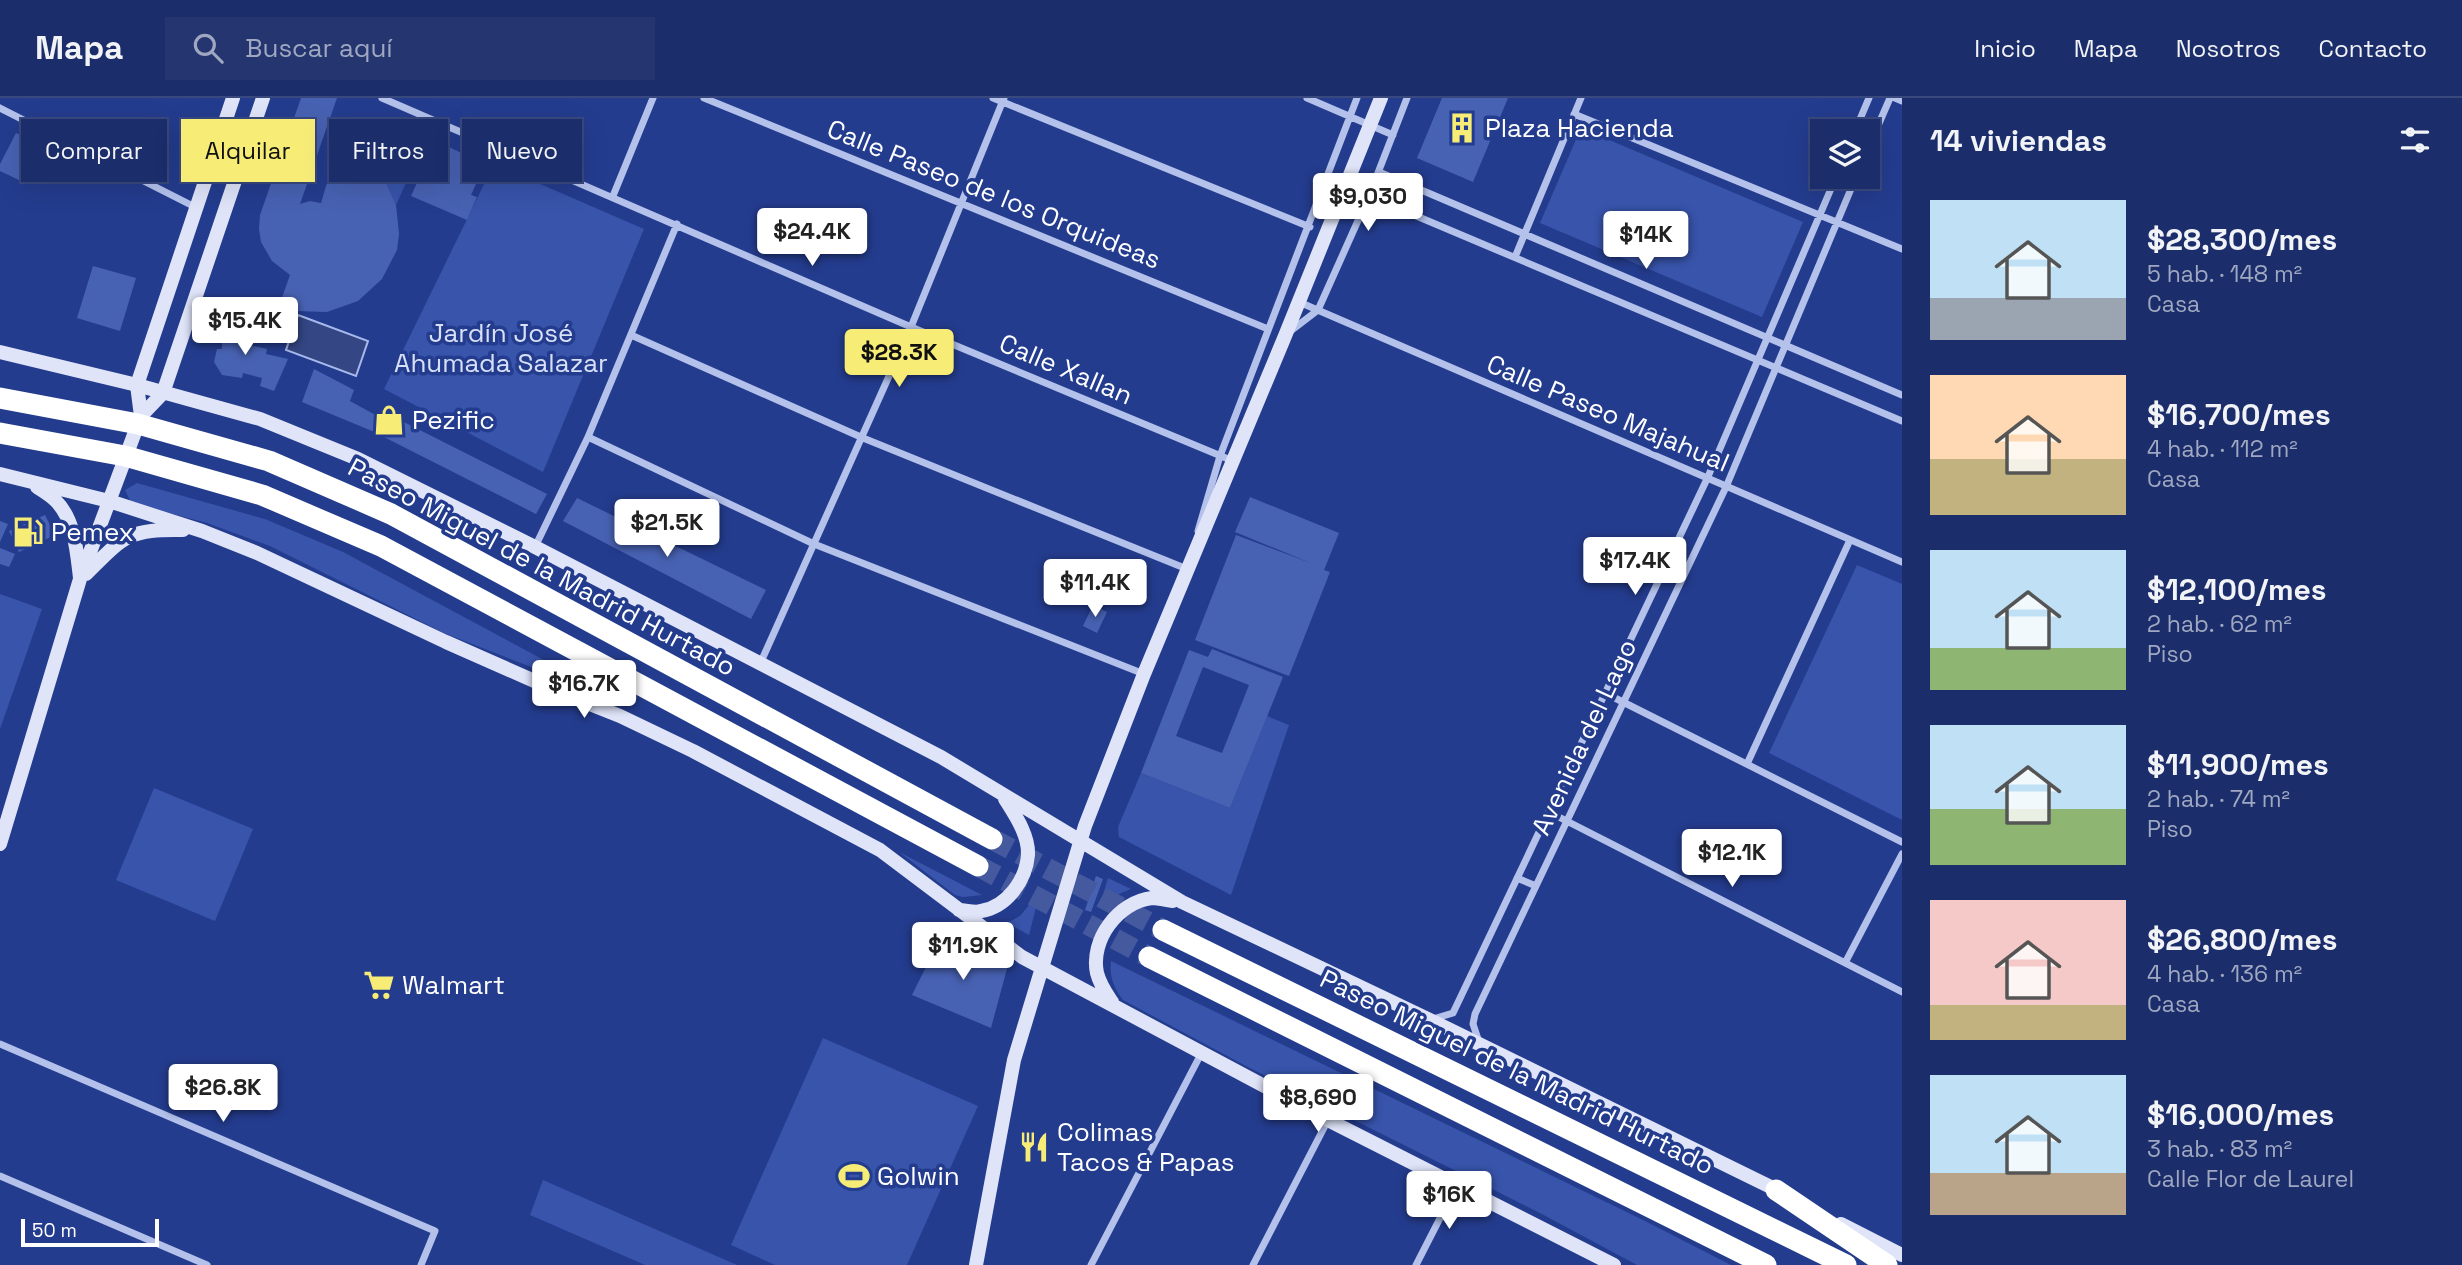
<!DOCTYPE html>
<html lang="es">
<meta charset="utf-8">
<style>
body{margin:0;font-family:"Space Grotesk",sans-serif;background:#243570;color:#f1f3f6;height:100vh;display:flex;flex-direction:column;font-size:26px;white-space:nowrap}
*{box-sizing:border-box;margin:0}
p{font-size:23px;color:#a0a8c1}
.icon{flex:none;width:38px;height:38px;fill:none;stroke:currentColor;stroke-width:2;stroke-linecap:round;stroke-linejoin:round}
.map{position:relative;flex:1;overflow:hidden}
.sheet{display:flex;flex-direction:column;background:#1b2d6a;width:560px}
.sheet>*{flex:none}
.banner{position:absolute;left:21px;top:21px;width:665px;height:63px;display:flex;gap:14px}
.tools{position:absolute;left:1810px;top:21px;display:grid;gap:14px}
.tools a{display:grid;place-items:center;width:70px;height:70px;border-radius:0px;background:#1b2d6a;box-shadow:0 7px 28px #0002,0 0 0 2px #39497e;font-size:35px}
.scale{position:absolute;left:21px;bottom:18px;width:138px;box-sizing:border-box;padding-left:7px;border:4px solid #fff;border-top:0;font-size:19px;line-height:24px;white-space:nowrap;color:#fff;-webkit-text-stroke:5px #243c8e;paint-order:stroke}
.price{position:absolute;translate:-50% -60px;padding:0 16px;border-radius:7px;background:#fff;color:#222;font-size:23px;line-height:46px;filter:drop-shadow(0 2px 4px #0008)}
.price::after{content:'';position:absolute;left:50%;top:42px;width:21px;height:16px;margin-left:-10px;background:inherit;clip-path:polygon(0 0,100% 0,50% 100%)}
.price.on{background:#f6ec76;color:#111}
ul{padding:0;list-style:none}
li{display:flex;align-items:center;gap:21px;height:175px;padding:0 28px}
li span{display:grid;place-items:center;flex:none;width:196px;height:140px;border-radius:0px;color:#555}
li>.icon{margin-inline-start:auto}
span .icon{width:84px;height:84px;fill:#fffc;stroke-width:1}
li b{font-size:30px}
h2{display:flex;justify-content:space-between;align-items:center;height:84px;padding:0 28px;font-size:30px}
.chip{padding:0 24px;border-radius:0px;background:#1b2d6a;box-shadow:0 7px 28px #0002,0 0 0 2px #39497e;font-size:24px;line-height:63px}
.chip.on{background:#f6ec76;color:#111}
header{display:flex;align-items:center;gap:42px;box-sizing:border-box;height:98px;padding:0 35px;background:#1b2d6a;border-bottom:2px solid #39497e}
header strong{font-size:33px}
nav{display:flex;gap:38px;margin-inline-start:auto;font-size:24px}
.search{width:490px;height:63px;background:#243570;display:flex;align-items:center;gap:18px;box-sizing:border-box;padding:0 24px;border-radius:0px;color:#a0a8c1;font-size:26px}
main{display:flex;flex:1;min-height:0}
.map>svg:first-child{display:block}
.green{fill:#3854ab}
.water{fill:#344683;stroke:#a7b9ec;stroke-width:2}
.building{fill:#4862b3;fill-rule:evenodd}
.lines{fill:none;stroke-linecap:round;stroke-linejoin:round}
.highway-tunnel{stroke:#45599f;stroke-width:21;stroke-dasharray:21 10;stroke-linecap:butt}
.street{stroke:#b3c1eb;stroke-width:7}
.secondary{stroke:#dfe4f9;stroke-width:14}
.highway{stroke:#fff;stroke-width:21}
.labels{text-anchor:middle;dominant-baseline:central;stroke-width:7;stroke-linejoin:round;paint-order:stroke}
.poi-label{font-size:26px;fill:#fff;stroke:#243c8e;text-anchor:start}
.street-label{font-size:26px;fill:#fff;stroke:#243c8e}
.park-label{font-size:26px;fill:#d8e0f8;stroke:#243c8e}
</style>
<header>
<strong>Mapa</strong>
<div class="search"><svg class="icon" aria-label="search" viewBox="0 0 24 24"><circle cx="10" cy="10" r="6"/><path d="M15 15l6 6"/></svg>Buscar aquí</div>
<nav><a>Inicio</a><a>Mapa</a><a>Nosotros</a><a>Contacto</a></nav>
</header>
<main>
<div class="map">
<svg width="1902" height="1167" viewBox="0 0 1902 1167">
<rect width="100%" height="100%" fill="#243c8e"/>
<path class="green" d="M347 24 420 54 396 107C380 73 372 65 338 48Z
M1581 30 1803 124 1762 219 1540 125Z
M494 66 644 131 543 374 384 291Z
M137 385 265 421 343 454 624 605 444 535 270 448 207 425 131 405 125 392Z
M1857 467 1902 486V722L1769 655Z
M0 496 42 511 0 631Z
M1267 618 1289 627 1231 797 1119 739 1118 729 1141 675 1230 710Z
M154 690 253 731 215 823 116 782Z
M899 754 982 797 963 799 955 797Z
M1108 780 1131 791 1114 798 1099 810Z
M1034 801 1038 802 1029 837 1007 825 1020 818Z
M1111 863 1645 1123 1731 1167H1637L1538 1114 1246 968 1123 902C1114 890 1109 879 1111 863Z
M823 940 978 1008 907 1167H775L731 1147Z
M543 1082 737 1167H645L530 1117Z"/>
<path class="water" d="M298 217 368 243 356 278 286 252Z"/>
<path class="building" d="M301 0H337L300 106 310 103 321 105 338 48 364 61 384 81 396 107 399 136 397 152 382 181 358 203 327 214 294 213 279 208 290 177 272 163 261 144 259 131 260 117Z
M1442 0H1508L1473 84 1417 60Z
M16 35 39 46 21 83 0 73V66Z
M436 43 485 66 471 97 477 99 467 122 411 98Z
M93 168 136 180 120 233 77 220Z
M214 220 251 239 249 247 267 251 266 256 288 261 274 293 260 288 262 280 243 275 242 280 222 277 214 264 217 251H222V242L209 235Z
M314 271 354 292 350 303 379 319 382 313 547 396 536 416 372 333 302 304Z
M1250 399 1339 435 1324 472 1330 474 1289 578 1195 542 1236 437 1313 466 1235 434Z
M577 400 766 492 751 521 563 423Z
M45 417 55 437 19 454 9 433Z
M0 423 8 426 0 444Z
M0 450 15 456 9 469 0 466Z
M1093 507 1107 514 1097 535 1083 528Z
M1212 551 1283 579 1230 710 1141 675 1189 552 1208 559ZM1203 569 1249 587 1222 655 1176 638Z
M1096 778 1103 781 1091 814 1085 812Z
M942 837 1008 867 991 930 912 897Z"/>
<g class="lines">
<path class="highway-tunnel" d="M992 741 1163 832
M978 768 1149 859"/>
<path class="street" d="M382 0 911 229 1233 363
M704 0 1268 231
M993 0 1310 129
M1307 0 1393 37
M1895 0 1902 3
M0 10 195 109
M1574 16 1902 151
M1855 33 1869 0
M1867 53 1890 0
M1379 74 1902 297
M613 98 653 0
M1369 98 1902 323
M1515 159 1581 0
M1299 204 1902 464
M1288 235 1318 212 1369 98 1407 0
M631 237 863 340 1187 471
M588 339 814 446 1144 576
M1198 433 1220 358 1357 0
M535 449 588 339 677 126
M760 566 911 229 1004 0
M1605 595 1902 744
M1747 666 1850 442
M1549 714 1902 894
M1517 780 1536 788
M1845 865 1902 756
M1433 921 1453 915 1707 381 1836 79
M1479 944 1473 926 1475 916 1726 389 1856 79
M0 946 435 1133 421 1167
M0 1078 207 1167
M1091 1167 1202 954
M1253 1167 1328 1022
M1416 1167 1457 1087"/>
<path class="secondary" d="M0 254 137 287 260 321 358 361 535 449 941 659 1182 804 1430 922 1783 1095
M141 318 137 287 233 0
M0 376 109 403 202 433 257 455 446 544 557 593 620 618 693 653 880 752 1022 859 1328 1022 1614 1167
M37 389C43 393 50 397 55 402 75 421 77 455 80 480
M86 476C124 438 128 431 183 432
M0 746 80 481 141 318 163 295 263 0
M959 812C966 812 975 815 981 813 1007 809 1026 782 1028 757 1029 737 1015 717 1005 701
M1112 904C1106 895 1100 887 1097 875 1090 842 1118 804 1152 800 1158 800 1166 802 1173 803
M1841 1126 1902 1157
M976 1167 1014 962 1085 728 1144 576 1285 238 1381 0"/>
<path class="highway" d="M0 300 138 326 269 363 391 416 992 741
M0 335 125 358 262 397 381 448 978 768
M1163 832 1846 1167
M1149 859 1766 1167
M1776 1092 1887 1167"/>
</g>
<defs>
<g id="building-bare" transform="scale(2.415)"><path d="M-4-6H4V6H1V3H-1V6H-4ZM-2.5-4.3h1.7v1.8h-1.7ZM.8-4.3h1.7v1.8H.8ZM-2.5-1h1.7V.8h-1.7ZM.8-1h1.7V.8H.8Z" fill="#f6ec76" stroke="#243c8e" stroke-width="2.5" paint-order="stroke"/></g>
<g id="shop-bare" transform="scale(2.415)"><path d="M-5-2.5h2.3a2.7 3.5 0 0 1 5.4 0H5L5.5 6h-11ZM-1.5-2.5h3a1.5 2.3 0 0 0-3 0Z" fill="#f6ec76" stroke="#243c8e" stroke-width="2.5" paint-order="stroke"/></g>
<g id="fuel-bare" transform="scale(2.415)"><path d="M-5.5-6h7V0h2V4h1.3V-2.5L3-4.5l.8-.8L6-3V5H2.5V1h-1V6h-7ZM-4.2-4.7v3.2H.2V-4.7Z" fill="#f6ec76" stroke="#243c8e" stroke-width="2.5" paint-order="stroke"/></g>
<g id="supermarket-bare" transform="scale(2.415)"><path d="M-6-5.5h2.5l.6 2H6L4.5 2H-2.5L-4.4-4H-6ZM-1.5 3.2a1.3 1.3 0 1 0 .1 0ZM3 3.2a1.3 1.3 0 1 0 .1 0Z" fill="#f6ec76" stroke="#243c8e" stroke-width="2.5" paint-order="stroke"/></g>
<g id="restaurant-bare" transform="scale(2.415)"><path d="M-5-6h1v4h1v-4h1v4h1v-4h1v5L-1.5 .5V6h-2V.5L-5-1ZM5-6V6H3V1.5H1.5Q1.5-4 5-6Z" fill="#f6ec76" stroke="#243c8e" stroke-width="2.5" paint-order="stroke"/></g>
<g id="stadium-bare" transform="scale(2.415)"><path d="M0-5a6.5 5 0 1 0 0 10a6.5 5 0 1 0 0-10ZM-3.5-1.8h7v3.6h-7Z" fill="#f6ec76" stroke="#243c8e" stroke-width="2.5" paint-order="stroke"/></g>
</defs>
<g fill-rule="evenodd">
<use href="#building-bare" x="1462" y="30"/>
<use href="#shop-bare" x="389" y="322"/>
<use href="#fuel-bare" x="28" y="434"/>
<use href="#supermarket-bare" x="379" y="887"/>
<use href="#restaurant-bare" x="1034" y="1049"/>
<use href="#stadium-bare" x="854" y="1078"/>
</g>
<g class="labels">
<g class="poi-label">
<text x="1485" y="30">Plaza Hacienda</text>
<text x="412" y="322">Pezific</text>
<text x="51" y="434">Pemex</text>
<text x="402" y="887">Walmart</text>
<text x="1057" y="1034">Colimas<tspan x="1057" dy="30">Tacos &amp; Papas</tspan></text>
<text x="877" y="1078">Golwin</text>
</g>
<g class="street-label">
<text transform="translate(994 96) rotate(22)">Calle Paseo de los Orquideas</text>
<text transform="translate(1066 271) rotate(23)">Calle Xallan</text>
<text transform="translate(1608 315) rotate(23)">Calle Paseo Majahual</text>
<text transform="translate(542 469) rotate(28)">Paseo Miguel de la Madrid Hurtado</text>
<text transform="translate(1584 639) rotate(-65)">Avenida del Lago</text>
<text transform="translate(1517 974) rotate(26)">Paseo Miguel de la Madrid Hurtado</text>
</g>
<g class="park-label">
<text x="501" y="235">Jardín José<tspan x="501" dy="30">Ahumada Salazar</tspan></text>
</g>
</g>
</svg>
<div class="tools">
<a><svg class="icon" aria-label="layers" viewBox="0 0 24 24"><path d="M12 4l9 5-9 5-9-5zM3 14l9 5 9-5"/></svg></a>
</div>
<div class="scale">50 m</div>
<b class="price" style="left:1368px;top:135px">$9,030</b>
<b class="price" style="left:812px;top:170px">$24.4K</b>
<b class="price" style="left:1646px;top:173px">$14K</b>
<b class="price" style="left:245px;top:259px">$15.4K</b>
<b class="price on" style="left:899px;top:291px">$28.3K</b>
<b class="price" style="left:667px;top:461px">$21.5K</b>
<b class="price" style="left:1635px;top:499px">$17.4K</b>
<b class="price" style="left:1095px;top:521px">$11.4K</b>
<b class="price" style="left:584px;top:622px">$16.7K</b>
<b class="price" style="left:1732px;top:791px">$12.1K</b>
<b class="price" style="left:963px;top:884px">$11.9K</b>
<b class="price" style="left:223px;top:1026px">$26.8K</b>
<b class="price" style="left:1318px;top:1036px">$8,690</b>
<b class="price" style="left:1449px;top:1133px">$16K</b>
<div class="banner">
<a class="chip">Comprar</a>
<a class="chip on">Alquilar</a>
<a class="chip">Filtros</a>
<a class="chip">Nuevo</a>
</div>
</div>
<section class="sheet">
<h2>14 viviendas<svg class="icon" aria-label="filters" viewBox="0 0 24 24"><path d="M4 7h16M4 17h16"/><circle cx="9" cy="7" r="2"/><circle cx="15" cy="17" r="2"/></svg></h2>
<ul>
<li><span style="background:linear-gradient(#bfe0f5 70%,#9aa5b1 0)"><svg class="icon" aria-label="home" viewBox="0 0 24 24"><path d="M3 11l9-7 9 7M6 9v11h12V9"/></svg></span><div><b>$28,300/mes</b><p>5 hab. · 148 m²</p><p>Casa</p></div></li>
<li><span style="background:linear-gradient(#ffd9b3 60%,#c2b280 0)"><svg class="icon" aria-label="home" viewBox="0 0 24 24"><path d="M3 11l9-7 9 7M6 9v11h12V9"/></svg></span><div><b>$16,700/mes</b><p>4 hab. · 112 m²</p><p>Casa</p></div></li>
<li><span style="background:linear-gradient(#bfe0f5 70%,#8fb573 0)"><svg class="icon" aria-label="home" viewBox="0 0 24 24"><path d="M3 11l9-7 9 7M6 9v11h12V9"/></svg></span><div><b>$12,100/mes</b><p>2 hab. · 62 m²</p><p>Piso</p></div></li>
<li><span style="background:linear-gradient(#bfe0f5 60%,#8fb573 0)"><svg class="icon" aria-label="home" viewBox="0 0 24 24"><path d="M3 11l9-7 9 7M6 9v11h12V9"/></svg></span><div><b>$11,900/mes</b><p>2 hab. · 74 m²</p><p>Piso</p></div></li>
<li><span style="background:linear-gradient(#f6c9c9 75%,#c2b280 0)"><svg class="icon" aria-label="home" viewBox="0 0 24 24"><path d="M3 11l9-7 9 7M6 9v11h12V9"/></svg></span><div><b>$26,800/mes</b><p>4 hab. · 136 m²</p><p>Casa</p></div></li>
<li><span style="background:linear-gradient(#bfe0f5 70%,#b9a48a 0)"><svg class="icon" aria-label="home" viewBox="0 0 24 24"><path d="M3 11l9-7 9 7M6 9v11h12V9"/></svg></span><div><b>$16,000/mes</b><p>3 hab. · 83 m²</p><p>Calle Flor de Laurel</p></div></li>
</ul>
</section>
</main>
